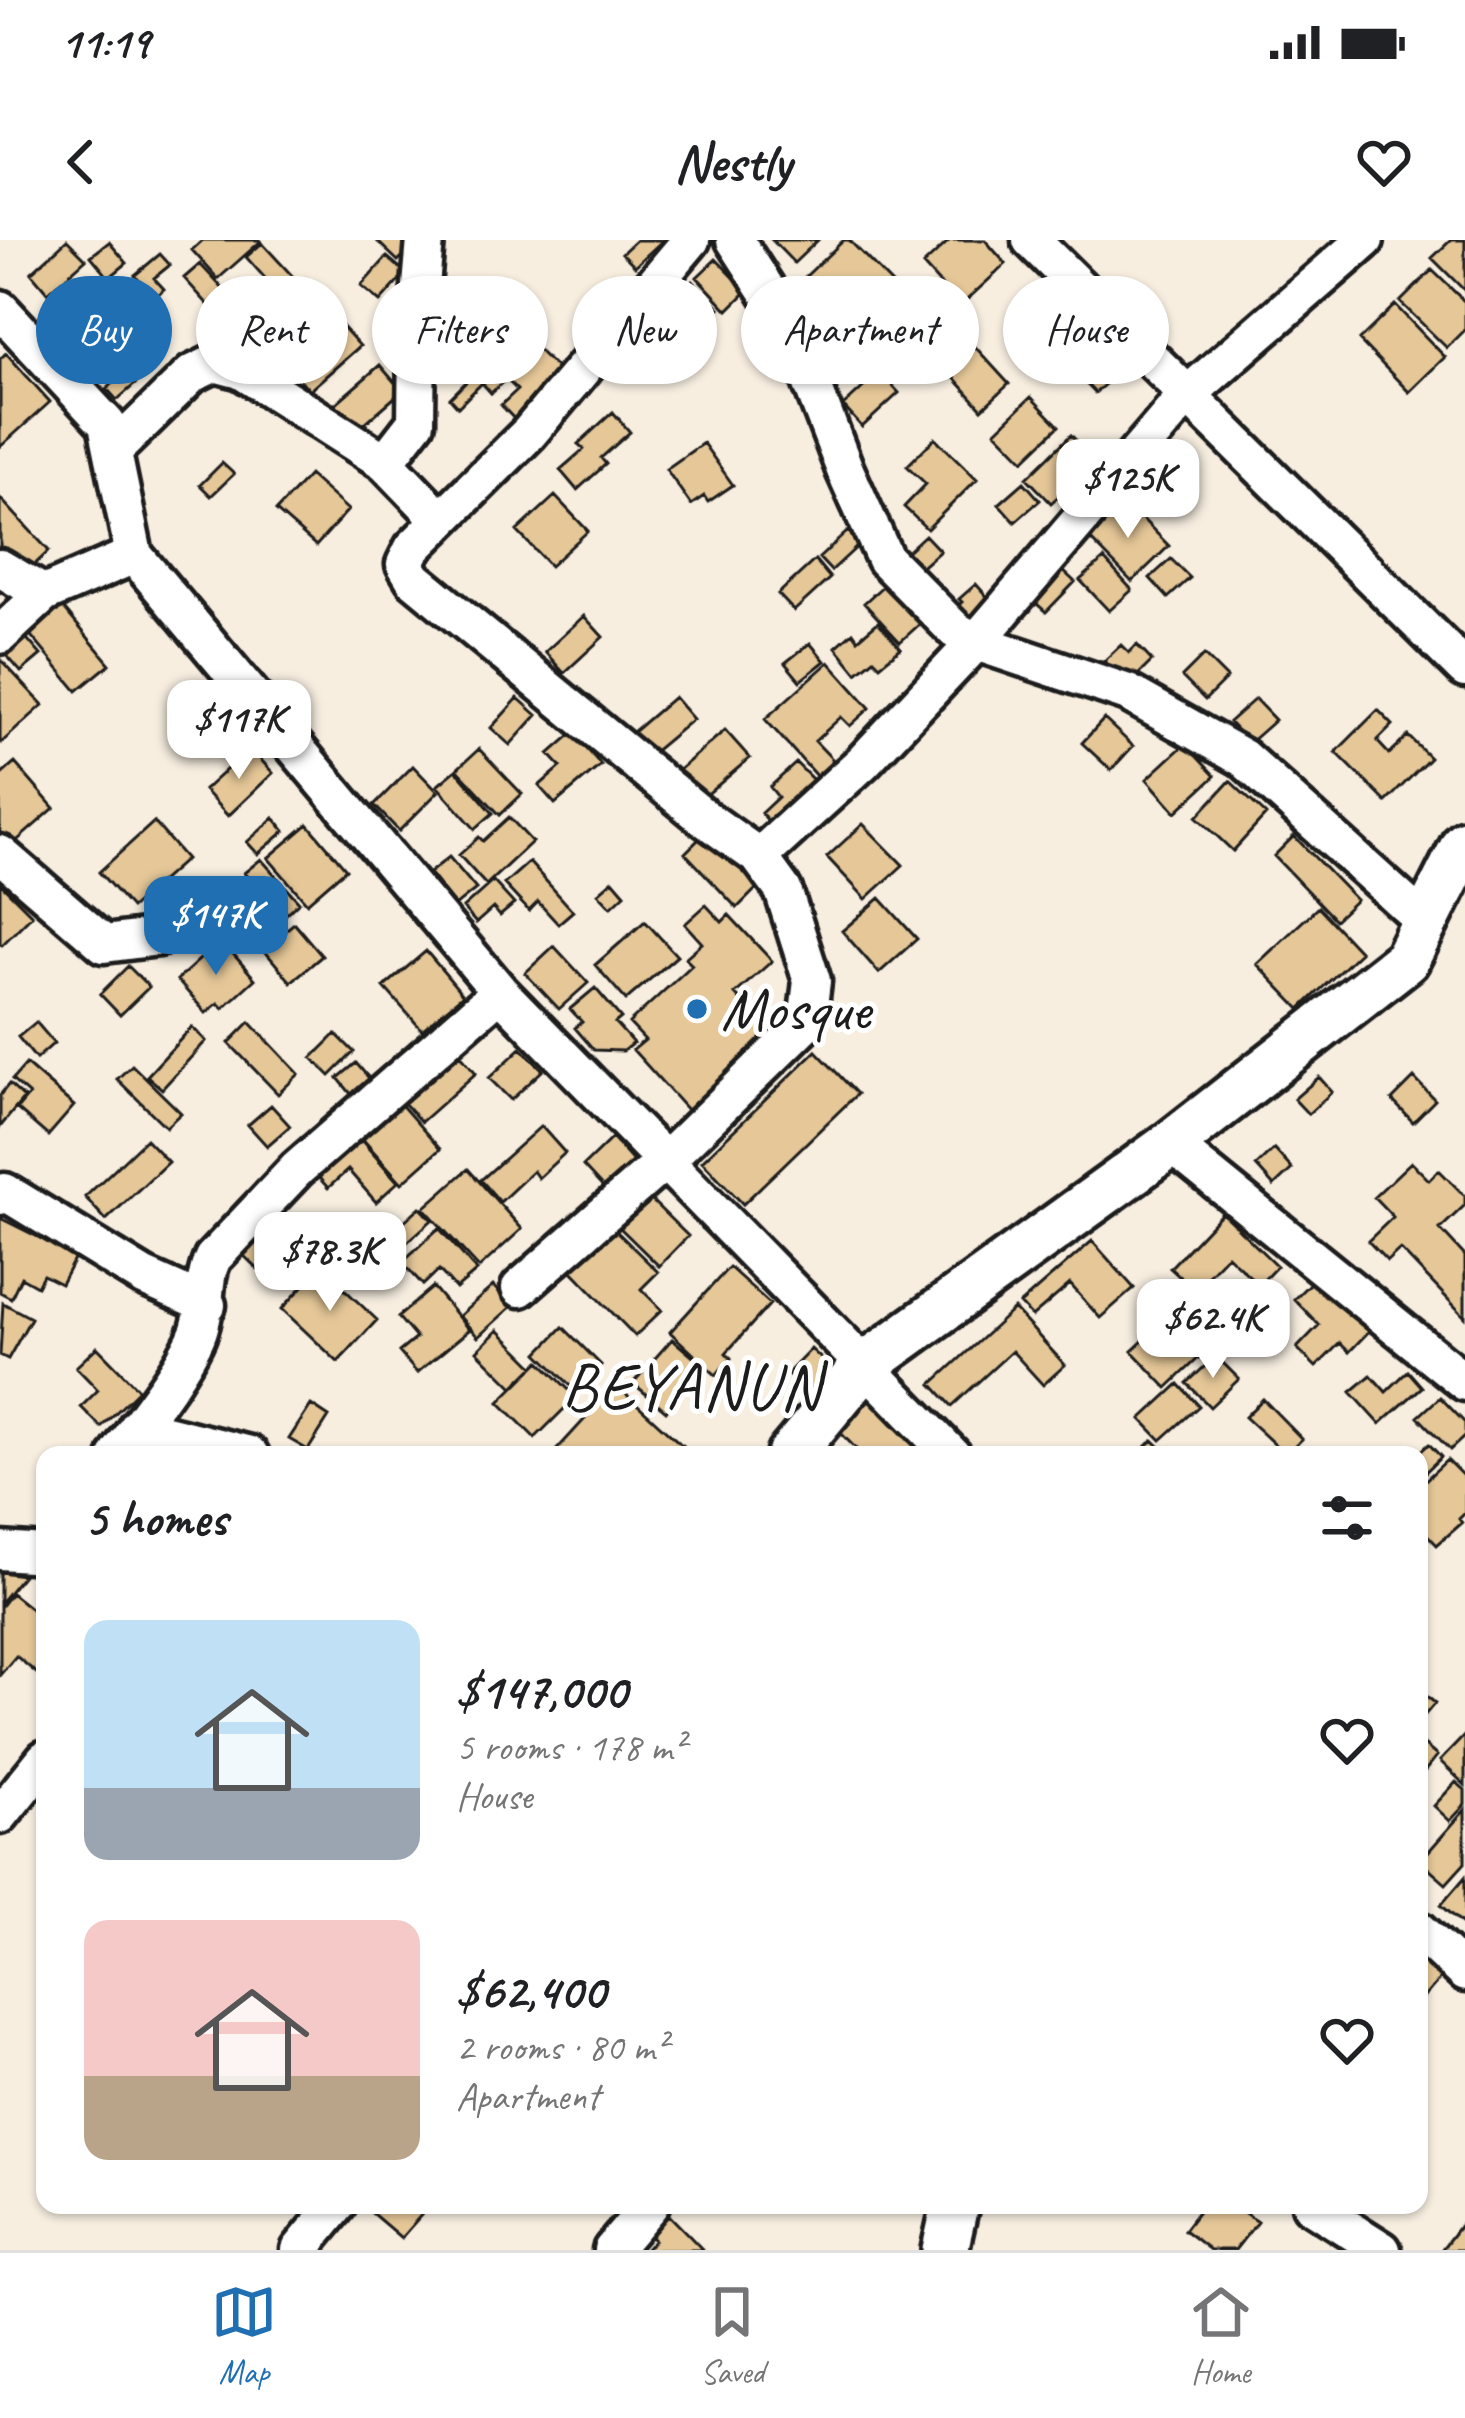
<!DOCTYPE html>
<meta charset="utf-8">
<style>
body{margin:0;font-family:Caveat,sans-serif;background:#f2f2f2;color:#202124;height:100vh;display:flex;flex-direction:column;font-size:45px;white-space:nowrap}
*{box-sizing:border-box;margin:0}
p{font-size:39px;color:#757577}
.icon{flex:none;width:66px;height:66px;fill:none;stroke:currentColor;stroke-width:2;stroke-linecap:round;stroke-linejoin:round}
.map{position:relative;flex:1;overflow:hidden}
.drawer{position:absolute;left:36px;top:1206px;width:1392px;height:768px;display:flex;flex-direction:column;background:#fff;border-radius:24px;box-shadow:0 3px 9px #0004}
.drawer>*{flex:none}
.hud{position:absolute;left:36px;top:36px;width:1395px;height:108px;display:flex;gap:24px}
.price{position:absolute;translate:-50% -102px;padding:0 27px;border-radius:24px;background:#fff;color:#222;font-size:39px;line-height:78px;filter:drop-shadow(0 3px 6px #0008)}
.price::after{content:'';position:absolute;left:50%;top:72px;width:36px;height:27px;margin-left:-18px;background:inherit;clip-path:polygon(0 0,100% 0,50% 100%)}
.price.selected{background:#1f6fb2;color:#fff}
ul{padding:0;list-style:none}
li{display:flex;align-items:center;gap:36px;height:300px;padding:0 48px}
li span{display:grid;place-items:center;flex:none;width:336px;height:240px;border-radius:24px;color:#555}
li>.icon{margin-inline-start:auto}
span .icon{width:144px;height:144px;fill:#fffc;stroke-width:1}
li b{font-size:51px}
h2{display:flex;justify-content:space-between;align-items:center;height:144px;padding:0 48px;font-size:51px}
.tag{padding:0 42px;border-radius:54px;background:#fff;box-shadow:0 3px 9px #0004;font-size:42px;line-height:108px}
.tag.selected{background:#1f6fb2;color:#fff}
.status{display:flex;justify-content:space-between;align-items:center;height:84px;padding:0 60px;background:#fff;direction:ltr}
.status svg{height:33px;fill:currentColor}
header{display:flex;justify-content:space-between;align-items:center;height:156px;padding:0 48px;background:#fff;font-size:54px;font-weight:600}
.dock{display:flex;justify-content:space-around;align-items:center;height:168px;border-top:3px solid #e0e0e0;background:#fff;font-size:33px;color:#757577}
.dock a{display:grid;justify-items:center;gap:6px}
.dock .selected{color:#1f6fb2}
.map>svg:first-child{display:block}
.building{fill:#e5c798;stroke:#1c1c1c;stroke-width:3}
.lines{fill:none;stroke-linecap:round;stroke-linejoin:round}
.minor-casing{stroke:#1c1c1c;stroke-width:45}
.tertiary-casing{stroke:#1c1c1c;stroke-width:54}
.minor{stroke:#fff;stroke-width:36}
.tertiary{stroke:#fff;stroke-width:45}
.poi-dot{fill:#1f6fb2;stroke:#fff;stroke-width:4.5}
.labels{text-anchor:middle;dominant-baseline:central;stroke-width:10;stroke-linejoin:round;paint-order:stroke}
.poi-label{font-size:60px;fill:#1c1c1c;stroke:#fff;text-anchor:start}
.quarter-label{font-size:66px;letter-spacing:3px;fill:#1c1c1c;stroke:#fff}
</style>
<div class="status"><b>11:19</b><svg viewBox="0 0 49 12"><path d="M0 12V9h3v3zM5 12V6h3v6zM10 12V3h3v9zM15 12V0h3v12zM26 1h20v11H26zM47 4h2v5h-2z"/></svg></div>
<header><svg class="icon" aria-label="back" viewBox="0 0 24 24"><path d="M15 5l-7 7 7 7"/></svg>Nestly<svg class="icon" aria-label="heart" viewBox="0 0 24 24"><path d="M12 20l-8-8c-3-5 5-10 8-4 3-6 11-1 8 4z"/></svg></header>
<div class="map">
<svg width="1465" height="2010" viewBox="0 0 1465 2010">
<rect width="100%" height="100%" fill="#f7eee0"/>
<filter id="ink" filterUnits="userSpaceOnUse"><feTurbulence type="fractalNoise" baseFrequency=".00833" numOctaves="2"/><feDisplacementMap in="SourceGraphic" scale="24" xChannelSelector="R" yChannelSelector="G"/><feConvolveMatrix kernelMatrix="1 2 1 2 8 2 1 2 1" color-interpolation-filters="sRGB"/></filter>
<g filter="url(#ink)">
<path class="building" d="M67 0 86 19 48 53 31 33Z
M203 0H260L261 1 218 39 192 10Z
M376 0 418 1 398 21Z
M636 0H663L635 26 622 13Z
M772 0H818L794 23Z
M844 0H849L892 44 851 85 805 37Z
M950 0H985L1006 24 960 66 923 25Z
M1451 0H1465V51L1432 18Z
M109 2 127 23 109 38 91 16Z
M262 3 296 40 280 55 246 17Z
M160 14 170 25 154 38 164 49 155 57 135 35Z
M387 17 406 33 380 62 361 46Z
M716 19 747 51 728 70 697 37Z
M200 24 237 64 221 79 184 38Z
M1432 30 1465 62V90L1447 108 1400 62Z
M693 41 720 68 681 107 654 80Z
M289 60 301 74 268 105 256 91Z
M1395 65 1445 117 1409 152 1359 100Z
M326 68 360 106 310 150 301 141 294 147 270 120Z
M518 90 566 138 519 184 501 165 517 150 506 139 491 153 482 143 458 167 450 158Z
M145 91 159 110 142 123 128 104Z
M968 99 1009 144 982 169 941 123Z
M119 100 135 119 111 138 96 119Z
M1084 108 1113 137 1095 153 1067 124Z
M6 113 50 162 0 207V119Z
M133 125 143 137 117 160 107 149Z
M380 125 402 151 357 190 335 164Z
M880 132 899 153 862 187 843 166Z
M1031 157 1059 186 1024 220 996 191Z
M613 172 630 192 601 218 606 224 577 250 560 230 584 209 578 204Z
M1071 195 1084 209 1062 229 1074 242 1051 263 1027 238Z
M935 198 977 239 927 289 904 267 926 244 907 226Z
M703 203 733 245 708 262 704 256 691 265 666 229Z
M222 223 234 234 211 256 200 245Z
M309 235 348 270 316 306 276 271Z
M1024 242 1040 260 1015 282 999 264Z
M555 256 588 291 550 326 517 291Z
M0 258 49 311 33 326 0 310Z
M1124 260 1169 306 1132 342 1087 296Z
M848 291 860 304 831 331 819 318Z
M925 295 940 311 915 333 901 317Z
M1104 319 1132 350 1109 371 1080 340Z
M1171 319 1190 338 1168 358 1150 338Z
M815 320 830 338 794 371 778 354Z
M1060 328 1075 342 1046 372 1031 359Z
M887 342 923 381 900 402 864 363Z
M976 344 991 361 967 382 955 368 962 362 959 359Z
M60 364 110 424 77 451 27 391Z
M584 376 603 397 564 433 545 412Z
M878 382 901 408 880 425 874 419 857 433 836 407 853 392 858 399Z
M22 393 41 415 21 432 2 410Z
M810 403 825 421 800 441 785 423Z
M1121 405 1129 413 1137 405 1152 421 1127 446 1104 421Z
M1204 415 1227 438 1205 460 1182 437Z
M0 419 43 465 1 503 0 502Z
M829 422 870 468 850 486 841 477 815 501 835 522 818 538 765 479Z
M674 457 693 479 651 514 633 492Z
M518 458 537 475 510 505 491 488Z
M1255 459 1275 480 1249 503 1229 482Z
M1378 470 1393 485 1377 501 1389 514 1408 496 1430 518 1386 562 1336 512Z
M1104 479 1133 506 1111 530 1082 503Z
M725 490 750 518 697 563 673 535Z
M573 493 601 525 555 564 539 546 561 527 549 514Z
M1185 504 1215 536 1176 572 1147 539Z
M250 508 273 533 228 576 204 550Z
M479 509 522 554 500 575 457 529Z
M15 523 54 568 11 606 0 594V536Z
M796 523 813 540 801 551 807 558 774 587 761 573 778 557 770 547Z
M413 526 438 552 399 591 374 565Z
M456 530 493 573 475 589 437 546Z
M1230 541 1266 575 1233 611 1197 577Z
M509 577 532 602 486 645 459 615 479 597 483 601Z
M274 578 285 591 258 614 247 602Z
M154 582 186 619 131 668 99 632Z
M308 584 346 629 307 663 268 618Z
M863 584 903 625 866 659 827 617Z
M705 593 758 647 737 668 685 613Z
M1294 596 1356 660 1335 680 1274 616Z
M449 617 476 649 455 666 429 633Z
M261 619 299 662 283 677 244 633Z
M529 622 573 671 558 684 538 662 529 671 504 644Z
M613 640 625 654 611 667 598 653Z
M493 641 514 664 500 676 493 668 476 683 463 668Z
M0 643 32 675 2 705 0 704Z
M880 658 917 699 879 733 842 691Z
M706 665 722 682 729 675 772 721 735 754 772 795 688 871 633 810 645 800 629 783 692 725 685 718 702 703 685 684Z
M1318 667 1360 712 1300 769 1257 724Z
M645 681 677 716 626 760 595 725Z
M294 683 322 716 291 742 263 709Z
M221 700 255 739 223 768 218 763 206 773 177 740Z
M554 706 588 743 559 769 525 733Z
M426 711 463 755 422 790 384 747Z
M128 726 149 747 120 775 100 754Z
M595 748 621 778 615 783 633 803 623 811 594 810 575 788 582 782 570 769Z
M36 782 54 803 36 819 18 797Z
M250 782 299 834 278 854 229 803Z
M192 787 206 801 162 849 147 836Z
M336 794 354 812 330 836 312 818Z
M521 808 543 830 511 860 489 838Z
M816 811 857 854 743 964 702 921Z
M460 814 476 833 421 882 404 863Z
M356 823 374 844 356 860 338 838Z
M26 824 74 866 48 896 17 869 29 855 12 840Z
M132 825 181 873 166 887 117 839Z
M1319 837 1332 852 1308 874 1294 859Z
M1414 838 1435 860 1413 882 1392 860Z
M9 844 24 858 0 887V855Z
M397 860 440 909 402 943 358 894Z
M271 865 290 886 267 906 248 885Z
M541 886 565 913 538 938 533 931 500 962 481 940Z
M354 892 398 942 376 962 348 930 328 948 312 930Z
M612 898 637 926 608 953 583 926Z
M146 899 168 922 106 980 85 957Z
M1274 909 1292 929 1274 946 1256 926Z
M1411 922 1429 940 1439 930 1465 956V965L1440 989 1465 1016V1077L1400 1009 1387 1021 1368 1001 1393 977 1374 957Z
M468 929 522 989 479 1028 424 968Z
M643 952 688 996 659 1026 614 982Z
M420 967 432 980 394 1014 382 1001Z
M1222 973 1277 1026 1259 1045 1227 1015 1194 1050 1170 1028Z
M277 974 296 992 260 1031 241 1013Z
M0 978 76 1016 61 1044 43 1035 37 1046 21 1037 11 1058 0 1052Z
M608 983 658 1032 641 1049 662 1070 635 1096 566 1025Z
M439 988 477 1031 456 1049 439 1030 423 1045 402 1022Z
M1092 1001 1134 1048 1100 1078 1070 1044 1032 1077 1020 1064Z
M321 1027 377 1080 338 1122 282 1069Z
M729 1027 770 1064 726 1113 731 1118 716 1135 670 1092Z
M1318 1035 1372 1088 1349 1112 1340 1103 1316 1127 1297 1108 1319 1085 1294 1059Z
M493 1046 512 1066 478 1097 459 1076Z
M433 1047 469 1090 417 1133 399 1112 416 1098 398 1077Z
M3 1063 31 1078 8 1119 0 1115Z
M1014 1069 1065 1125 1043 1145 1012 1111 952 1166 932 1144Z
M1172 1074 1207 1110 1167 1148 1132 1111Z
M563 1087 601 1125 575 1150 538 1113Z
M498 1090 534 1126 513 1147 477 1111Z
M672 1099 704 1126 666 1171 633 1143Z
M97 1107 139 1150 101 1187 81 1167 98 1150 76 1127Z
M811 1109 833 1130 809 1155 787 1134Z
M1216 1116 1239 1139 1210 1167 1187 1143Z
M540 1121 576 1157 535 1198 499 1162Z
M1408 1131 1422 1147 1380 1184 1351 1152 1371 1135 1386 1152Z
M1179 1144 1199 1166 1161 1200 1141 1179Z
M616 1145 685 1208 679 1215H552Z
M868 1157 924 1214 923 1215H862L836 1188Z
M1440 1157 1465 1183V1196L1450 1210 1418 1177Z
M1263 1159 1302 1199 1286 1215 1245 1177Z
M311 1165 329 1177 308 1210 289 1199Z
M1153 1200 1168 1215H1138Z
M1429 1204 1441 1217 1419 1238 1417 1215Z
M1447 1220 1465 1238V1273L1459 1279 1462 1283 1437 1305 1419 1286V1246Z
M0 1332 23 1335 0 1363Z
M11 1353 45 1380V1440L16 1416 0 1435V1367Z
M1419 1450 1435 1463 1419 1482Z
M1465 1495V1545L1440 1521Z
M1419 1501 1437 1516 1419 1538Z
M1456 1542 1465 1550V1565L1450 1581 1434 1566Z
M1465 1570V1623L1446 1644 1420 1621Z
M1465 1637V1686L1441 1665Z
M1419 1712 1444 1734 1419 1763Z
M370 1965H430L401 1998 367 1969Z
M1203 1965H1234L1257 1982 1235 2010H1210L1184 1990Z
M669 1975 702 2009V2010H645L654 2000 648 1994Z
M1465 1979V2010H1441Z"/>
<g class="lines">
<g class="minor-casing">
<path id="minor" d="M735 0 790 86 845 230 885 319 955 390 976 402 1128 453 1243 518 1425 682
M1031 0 1465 429
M0 69 107 184 134 315 500 752 952 1215
M113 211 192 134 215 123 241 130 385 222 441 280
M385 222 416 182 417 93 425 0
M0 328 44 354
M0 395 44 354 134 315
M0 614 104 704 159 697 182 679
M759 617 863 522 976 402 1186 156 1365 0
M1171 904 1465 1142
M0 956 5 952 144 1037 207 1065
M520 1048 667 919 807 782 812 741 783 650 759 617 703 577 414 339 405 324 413 308 529 193 691 0
M137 1187 250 1215
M118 1215C143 1178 175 1141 194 1102 210 1070 200 1045 213 1018L297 929 500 752
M0 1311 45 1314
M0 1575 45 1519
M1419 1690 1465 1733
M1311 1965 1382 2010
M300 2010 337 1965
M612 2010 650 1965"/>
</g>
<g class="tertiary-casing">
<path id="tertiary" d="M790 1215 864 1126 1171 904 1406 720 1465 603
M945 2010 955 1965"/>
</g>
<use href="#minor" class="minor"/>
<use href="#tertiary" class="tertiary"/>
</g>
</g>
<circle class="poi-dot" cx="697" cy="769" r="12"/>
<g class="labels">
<g class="poi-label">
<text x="721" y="769">Mosque</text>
</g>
<g class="quarter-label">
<text x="692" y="1146">BEYANUN</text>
</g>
</g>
</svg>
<b class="price" style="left:1128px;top:301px">$125K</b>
<b class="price" style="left:239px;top:542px">$117K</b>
<b class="price selected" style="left:216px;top:738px">$147K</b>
<b class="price" style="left:330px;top:1074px">$78.3K</b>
<b class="price" style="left:1213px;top:1141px">$62.4K</b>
<div class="hud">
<a class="tag selected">Buy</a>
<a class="tag">Rent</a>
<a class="tag">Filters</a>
<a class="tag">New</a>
<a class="tag">Apartment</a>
<a class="tag">House</a>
</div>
<section class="drawer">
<h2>5 homes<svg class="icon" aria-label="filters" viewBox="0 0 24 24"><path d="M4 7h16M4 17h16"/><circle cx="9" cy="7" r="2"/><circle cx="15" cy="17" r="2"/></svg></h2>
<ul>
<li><span style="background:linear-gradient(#bfe0f5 70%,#9aa5b1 0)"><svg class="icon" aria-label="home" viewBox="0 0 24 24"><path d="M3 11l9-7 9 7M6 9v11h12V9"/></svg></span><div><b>$147,000</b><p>5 rooms · 178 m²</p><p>House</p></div><svg class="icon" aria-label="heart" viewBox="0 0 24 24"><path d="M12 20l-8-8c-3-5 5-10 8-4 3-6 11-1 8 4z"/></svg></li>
<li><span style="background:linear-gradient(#f6c9c9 65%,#b9a48a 0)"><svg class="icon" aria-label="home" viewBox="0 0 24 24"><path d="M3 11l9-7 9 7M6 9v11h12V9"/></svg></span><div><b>$62,400</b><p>2 rooms · 80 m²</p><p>Apartment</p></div><svg class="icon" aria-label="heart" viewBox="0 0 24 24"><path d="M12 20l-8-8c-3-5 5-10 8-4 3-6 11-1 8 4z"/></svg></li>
</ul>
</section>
</div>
<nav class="dock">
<a class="selected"><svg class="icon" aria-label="map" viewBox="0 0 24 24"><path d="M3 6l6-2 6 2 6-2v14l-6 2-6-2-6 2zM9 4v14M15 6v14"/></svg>Map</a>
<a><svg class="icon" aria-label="saved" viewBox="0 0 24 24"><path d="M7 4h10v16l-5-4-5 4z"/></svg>Saved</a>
<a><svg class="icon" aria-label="home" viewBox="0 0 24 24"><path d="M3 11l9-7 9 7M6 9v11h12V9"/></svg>Home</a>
</nav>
